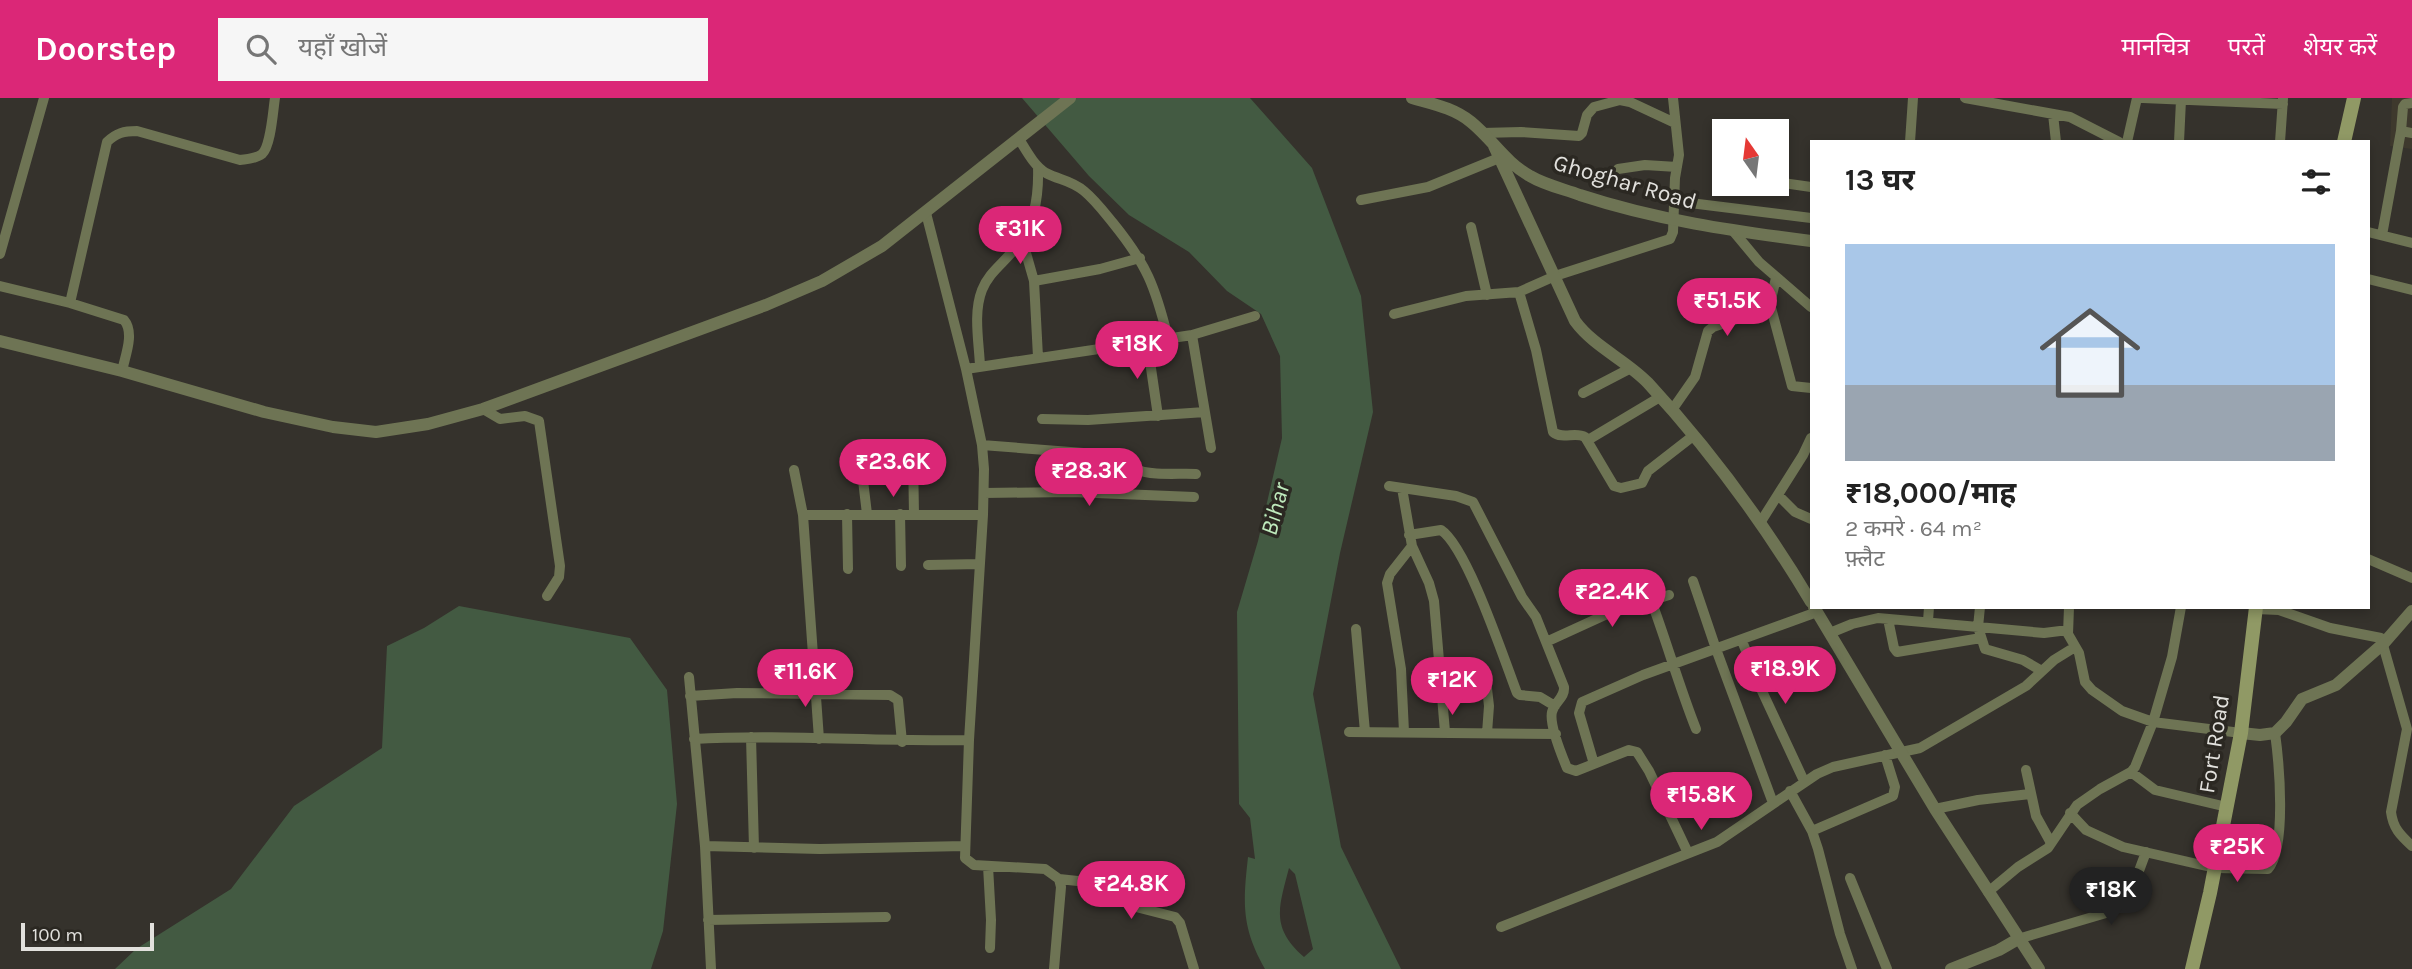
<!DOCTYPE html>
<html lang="hi">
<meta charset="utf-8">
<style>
body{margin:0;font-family:Karla,"Noto Sans Devanagari",sans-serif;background:#f6f6f6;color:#222;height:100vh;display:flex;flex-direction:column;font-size:26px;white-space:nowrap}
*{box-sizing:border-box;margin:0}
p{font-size:23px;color:#767676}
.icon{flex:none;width:38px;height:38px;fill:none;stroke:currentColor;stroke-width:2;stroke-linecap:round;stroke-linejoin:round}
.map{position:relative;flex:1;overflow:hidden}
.side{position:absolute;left:1810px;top:42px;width:560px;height:469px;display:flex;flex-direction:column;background:#fff;border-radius:0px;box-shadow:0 4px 10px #0003}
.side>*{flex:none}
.needle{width:46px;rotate:346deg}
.controls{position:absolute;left:1712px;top:21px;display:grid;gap:14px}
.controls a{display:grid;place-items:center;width:77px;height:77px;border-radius:0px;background:#fff;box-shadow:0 4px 10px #0003;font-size:35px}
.scale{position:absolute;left:21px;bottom:18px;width:133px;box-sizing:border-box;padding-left:7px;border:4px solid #e2e1dd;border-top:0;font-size:19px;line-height:24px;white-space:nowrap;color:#e2e1dd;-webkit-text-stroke:5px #2b2822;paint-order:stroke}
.price{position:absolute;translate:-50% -60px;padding:0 16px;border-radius:24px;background:#db2777;color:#fff;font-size:23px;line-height:46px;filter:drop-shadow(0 2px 4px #0008)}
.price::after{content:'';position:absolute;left:50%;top:42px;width:21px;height:16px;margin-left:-10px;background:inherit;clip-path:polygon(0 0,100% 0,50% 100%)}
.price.selected{background:#222;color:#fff}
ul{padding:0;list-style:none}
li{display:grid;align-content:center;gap:14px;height:371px;padding:0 35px}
li span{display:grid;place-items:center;height:217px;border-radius:0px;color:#555}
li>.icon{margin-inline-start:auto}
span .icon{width:126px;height:126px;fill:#fffc;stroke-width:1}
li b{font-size:30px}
h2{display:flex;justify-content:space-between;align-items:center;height:84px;padding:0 35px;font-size:30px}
header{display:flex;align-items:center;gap:42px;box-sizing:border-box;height:98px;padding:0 35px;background:#db2777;color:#fff}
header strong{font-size:33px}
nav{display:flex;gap:38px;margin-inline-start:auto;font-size:24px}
.search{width:490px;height:63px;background:#f6f6f6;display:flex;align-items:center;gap:18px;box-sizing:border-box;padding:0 24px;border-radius:0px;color:#767676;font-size:26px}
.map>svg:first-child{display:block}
.built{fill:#3e392d}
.water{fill:#435a42;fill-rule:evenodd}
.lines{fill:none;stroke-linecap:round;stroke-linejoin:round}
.minor{stroke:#6e7454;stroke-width:10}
.tertiary{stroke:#6e7454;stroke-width:12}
.secondary{stroke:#909965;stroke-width:14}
.labels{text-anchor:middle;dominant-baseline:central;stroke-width:7;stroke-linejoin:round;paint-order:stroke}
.street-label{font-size:23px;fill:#e2e1dd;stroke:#2b2822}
.water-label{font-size:24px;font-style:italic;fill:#bfebbd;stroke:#2b2822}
</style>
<header>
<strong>Doorstep</strong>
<div class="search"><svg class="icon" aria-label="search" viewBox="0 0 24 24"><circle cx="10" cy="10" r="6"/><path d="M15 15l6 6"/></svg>यहाँ खोजें</div>
<nav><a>मानचित्र</a><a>परतें</a><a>शेयर करें</a></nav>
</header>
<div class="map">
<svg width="2412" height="871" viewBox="0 0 2412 871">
<rect width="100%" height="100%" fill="#35322c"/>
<path class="built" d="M2392 0H2412V51L2390 48Z"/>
<path class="water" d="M1022 0H1250L1312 70 1361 198 1373 314 1340 455 1313 596 1341 749 1401 871H1265C1241 829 1243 805 1248 759L1255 761 1250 720 1239 706 1237 514 1258 443 1282 340 1280 258 1261 216 1227 193 1189 154 1129 117 1089 78ZM1289 770 1295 776 1313 851 1304 859C1270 829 1279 809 1289 770Z
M459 508 630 540 667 592 677 706 663 833 651 871H115L136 851 231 791 294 708 382 650 387 548 424 530Z"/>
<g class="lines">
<path class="minor" d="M1965 0 2070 19 2119 44
M2143 0 2283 6
M2053 16 2056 44
M2401 33 2412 35
M1482 35 1521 34 1579 38 1582 35 1587 17 1594 9 1620 2 1630 4 1675 25
M1019 41C1026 52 1034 68 1046 75 1059 82 1071 82 1084 93 1095 102 1104 114 1113 125 1147 167 1155 188 1168 240
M1910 44 1913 0
M2127 44 2137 0
M2179 44 2181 2
M2280 44 2283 1
M1618 71 1645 67 1677 69
M1776 84 1811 89
M1721 92 1761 91 1770 86
M1361 102 1428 89 1499 60
M1674 103 1811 120
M926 115 966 271 982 347 984 371 983 417 969 642 965 760 974 767 1045 771 1059 781 1061 789 1054 871
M1471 129 1487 197
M1734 134 1759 164 1811 209
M2368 134 2412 145
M2382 137 2401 33 2403 9 2405 6 2412 5
M1022 141 1034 183 1038 259
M0 156 44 0
M2368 181 2412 192
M1034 183 1100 171 1140 160
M0 188 70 205 124 222C135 235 125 258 122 273
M1519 194 1536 252 1553 334C1563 342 1575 333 1585 339L1614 388 1621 390 1642 385 1648 373 1693 338
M70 205 107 44C116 35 124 33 137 33L240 62C247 61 256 61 262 56 271 48 273 12 275 0
M1770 206 1792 288 1811 290
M1394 216 1466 198 1519 194 1555 178 1670 141 1673 134 1675 80 1679 57 1673 0
M1192 237 1211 350
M1147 243 1158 318
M980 268C979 244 973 215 982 192 988 176 1001 167 1012 154 1034 130 1039 101 1038 69
M966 271 1192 237 1255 218
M1583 295 1631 270
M483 311 500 321 525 318 539 323 560 468 559 479 547 498
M1672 312 1695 279 1708 233 1713 229 1769 210 1776 180
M1042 321 1088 322 1205 314
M1588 342 1660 299
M982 347 1122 358C1129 361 1131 369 1138 372 1151 378 1181 375 1196 376
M913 357 914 416
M794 372 803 417 819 641
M1389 388 1456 398 1473 404 1522 499 1536 519 1564 589C1565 600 1555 603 1552 614 1549 626 1562 658 1567 670L1576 673 1629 652 1637 654 1649 673 1688 755
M1402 390 1412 448 1429 485 1434 503 1445 634
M984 395 1072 394 1194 399
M1778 397 1795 414 1811 421
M847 416 848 471
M867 416 862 374 888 369
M900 416 901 468
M803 417H983
M1760 425 1803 357 1811 340
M1409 437 1441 432C1467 449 1504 561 1517 595L1520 597 1540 599 1555 608
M2368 461 2412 480
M928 467 980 466
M1693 483 1716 551 1773 705
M1651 502C1667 545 1679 588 1696 631
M1980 509 1978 529 1985 551 2023 562 2042 573
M2069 509 2068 536 2079 555 2085 584 2092 592 2122 613 2153 624 2241 635
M2256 511 2279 512 2330 530 2381 540 2407 631 2391 714C2393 730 2400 737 2412 748
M1888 521 1894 550 1897 554 1981 540
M1928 523 1929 509
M1356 531 1365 634
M1830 535 1852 526 1878 520 2044 535 2068 532
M1742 543 1762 593 1804 683
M1546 544 1605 517 1669 497
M689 579 705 748 711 871
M1486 582 1489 608 1487 635
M690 598 737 595 890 597 898 602 902 644
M1349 634 1556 636
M1404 634 1401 571 1387 485 1390 476 1412 448
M751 639 754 750
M694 641C786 636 877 644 969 642
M1594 666 1579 615 1582 604 1643 577 1817 514
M2026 672 2036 718 2051 745
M2131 674 2155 692 2227 709
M1790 693 1812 733 1818 751 1840 836 1852 871
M1935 711 1978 702 2030 696
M2070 715 2086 732 2123 749 2215 770 2268 771C2287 749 2279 664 2275 635
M1812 733 1893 698 1895 689 1885 657
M705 748 820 751 965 748
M988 768 991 822 990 850
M1850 780 1887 871
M1059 781 1106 786 1121 795 1136 809 1175 819 1180 825 1194 871
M1988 794 2018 769 2048 750 2077 707 2100 691 2131 674 2135 669 2153 624 2172 559 2181 509
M708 822 886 819
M1501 829 1717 744 1817 676 1833 669 1920 650 2026 588 2054 562 2075 549
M2018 841 2106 815 2127 805 2146 754"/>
<path class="tertiary" d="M1412 0C1433 6 1454 10 1471 24 1492 41 1506 65 1530 78 1545 87 1564 91 1580 97 1656 122 1733 133 1811 143
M1494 48 1575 223C1594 249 1626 262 1648 285 1710 352 1765 427 1811 504
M0 243 122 273 264 314 333 329 376 334 428 326 483 311 766 207 822 183 882 148 1070 0
M1814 509 1935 711 2039 871
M2241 635 2260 637 2275 635 2286 624 2302 601 2336 587 2384 545 2412 513
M1951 871 1999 852 2018 841"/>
<path class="secondary" d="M2344 44 2354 0
M2192 871 2210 795 2241 635 2256 509"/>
</g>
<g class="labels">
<g class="street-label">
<text transform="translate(1625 84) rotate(16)">Ghoghar Road</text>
<text transform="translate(2214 646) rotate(-81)">Fort Road</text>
</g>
<g class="water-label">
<text transform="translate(1275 411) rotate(-75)">Bihar</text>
</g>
</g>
</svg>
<div class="controls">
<a><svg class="needle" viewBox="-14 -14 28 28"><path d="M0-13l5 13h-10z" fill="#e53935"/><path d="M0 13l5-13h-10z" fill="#767676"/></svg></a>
</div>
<div class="scale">100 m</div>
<b class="price" style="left:1020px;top:168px">₹31K</b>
<b class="price" style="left:1727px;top:240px">₹51.5K</b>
<b class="price" style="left:1137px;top:283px">₹18K</b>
<b class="price" style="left:893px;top:401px">₹23.6K</b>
<b class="price" style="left:1089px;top:410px">₹28.3K</b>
<b class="price" style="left:1612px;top:531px">₹22.4K</b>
<b class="price" style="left:1785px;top:608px">₹18.9K</b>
<b class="price" style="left:805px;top:611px">₹11.6K</b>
<b class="price" style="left:1452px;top:619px">₹12K</b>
<b class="price" style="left:1701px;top:734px">₹15.8K</b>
<b class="price" style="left:2237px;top:786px">₹25K</b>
<b class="price" style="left:1131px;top:823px">₹24.8K</b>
<b class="price selected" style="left:2111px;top:829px">₹18K</b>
<section class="side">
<h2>13 घर<svg class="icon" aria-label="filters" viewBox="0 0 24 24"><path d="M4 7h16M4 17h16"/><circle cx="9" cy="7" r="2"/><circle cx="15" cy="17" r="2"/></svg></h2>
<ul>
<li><span style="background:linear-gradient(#a9c7e8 65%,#9aa5b1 0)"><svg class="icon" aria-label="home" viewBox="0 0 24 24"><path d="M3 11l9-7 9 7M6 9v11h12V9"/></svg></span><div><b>₹18,000/माह</b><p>2 कमरे · 64 m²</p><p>फ़्लैट</p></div></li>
</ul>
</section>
</div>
